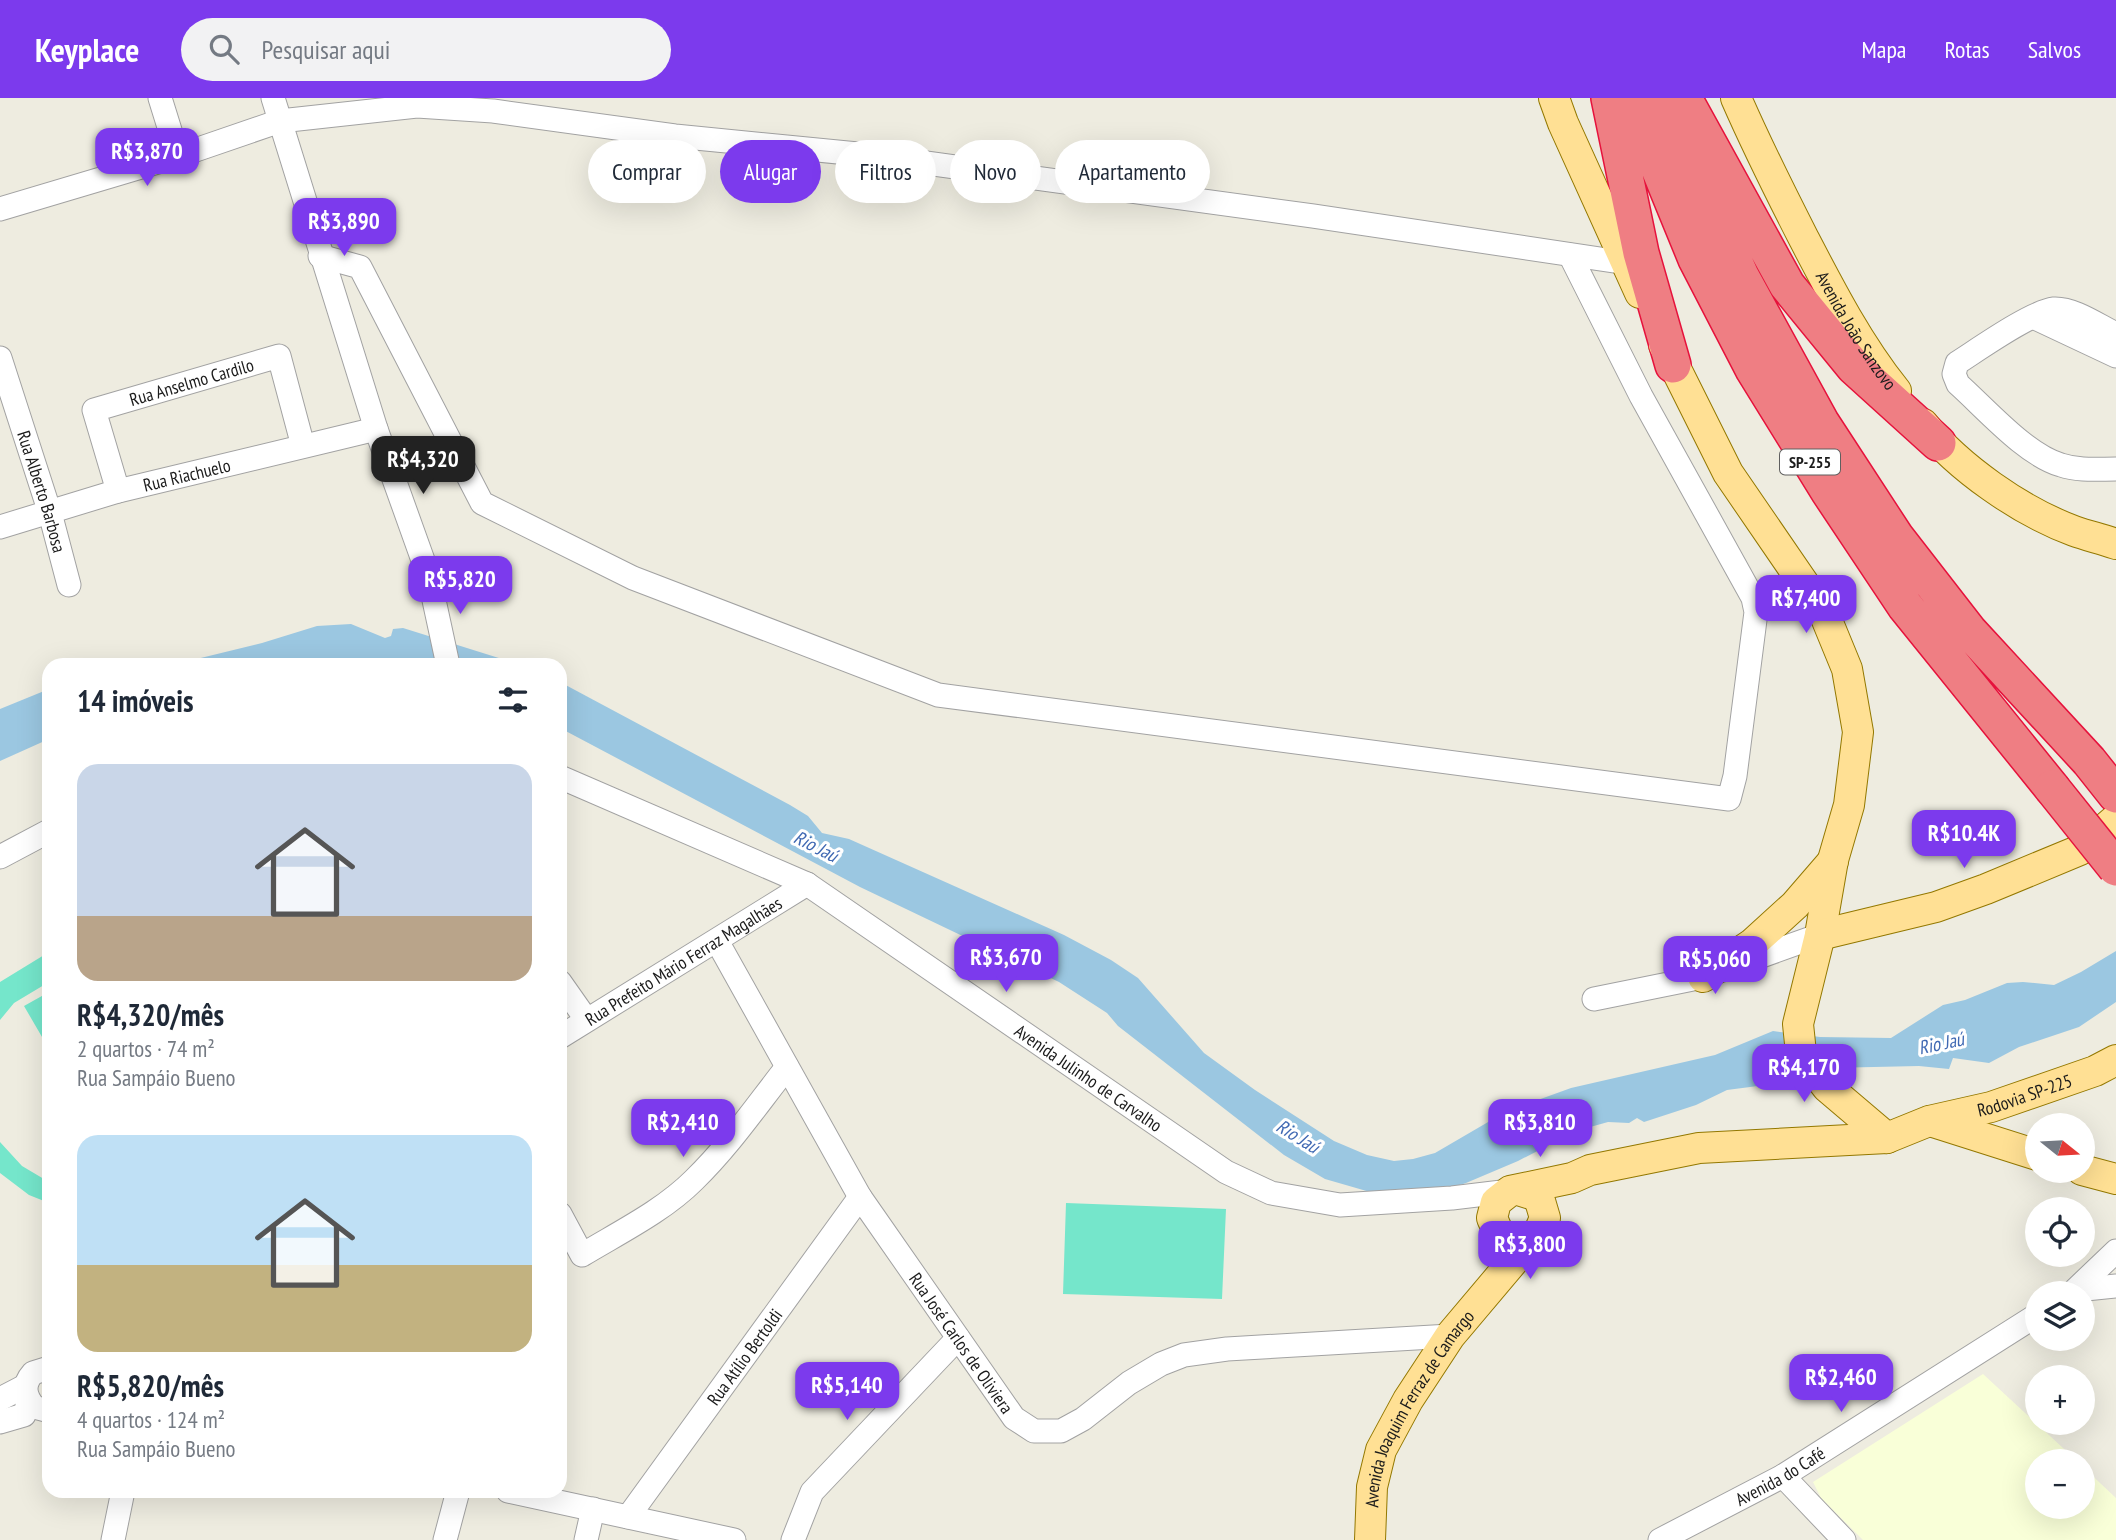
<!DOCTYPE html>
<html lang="pt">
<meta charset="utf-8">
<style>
body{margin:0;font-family:"PT Sans Narrow",sans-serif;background:#f2f2f3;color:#1f2937;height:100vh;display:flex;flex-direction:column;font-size:26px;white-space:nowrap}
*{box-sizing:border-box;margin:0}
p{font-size:23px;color:#747a83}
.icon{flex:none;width:38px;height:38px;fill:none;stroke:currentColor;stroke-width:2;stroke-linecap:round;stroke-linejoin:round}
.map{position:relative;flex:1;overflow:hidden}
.side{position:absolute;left:42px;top:560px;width:525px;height:840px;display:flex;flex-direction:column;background:#fff;border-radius:21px;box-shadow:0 7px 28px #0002}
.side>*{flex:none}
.top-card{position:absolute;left:588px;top:42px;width:665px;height:63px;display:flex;gap:14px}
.needle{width:46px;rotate:108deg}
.buttons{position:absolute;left:2025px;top:1015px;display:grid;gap:14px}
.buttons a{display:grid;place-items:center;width:70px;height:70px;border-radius:50%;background:#fff;box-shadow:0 7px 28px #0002;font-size:35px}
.price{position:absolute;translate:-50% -60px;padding:0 16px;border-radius:14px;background:#7c3aed;color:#fff;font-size:23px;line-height:46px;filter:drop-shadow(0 2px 4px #0008)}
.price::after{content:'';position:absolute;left:50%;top:42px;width:21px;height:16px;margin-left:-10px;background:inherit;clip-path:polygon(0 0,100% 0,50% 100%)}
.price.on{background:#222;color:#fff}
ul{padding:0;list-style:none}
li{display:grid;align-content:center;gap:14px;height:371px;padding:0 35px}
li span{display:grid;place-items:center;height:217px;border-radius:21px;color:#555}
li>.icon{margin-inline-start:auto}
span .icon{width:126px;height:126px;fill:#fffc;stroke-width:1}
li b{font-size:30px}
h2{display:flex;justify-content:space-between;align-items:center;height:84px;padding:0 35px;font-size:30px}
.chip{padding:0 24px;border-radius:32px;background:#fff;box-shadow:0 7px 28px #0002;font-size:24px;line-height:63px}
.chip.on{background:#7c3aed;color:#fff}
header{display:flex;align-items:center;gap:42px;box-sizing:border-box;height:98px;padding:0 35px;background:#7c3aed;color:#fff}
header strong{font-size:33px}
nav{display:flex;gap:38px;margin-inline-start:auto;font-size:24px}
.search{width:490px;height:63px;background:#f2f2f3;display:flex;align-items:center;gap:18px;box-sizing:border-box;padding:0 24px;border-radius:38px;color:#747a83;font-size:26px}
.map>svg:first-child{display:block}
.education{fill:#f9ffd8}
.pitch{fill:#75e6cb}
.water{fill:#9bc7e1}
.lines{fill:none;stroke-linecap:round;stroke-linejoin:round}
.minor-casing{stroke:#a2a2a2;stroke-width:25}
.major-casing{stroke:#937800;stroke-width:32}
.highway-casing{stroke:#e6123c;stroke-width:38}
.minor{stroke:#fff;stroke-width:23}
.major{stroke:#ffe094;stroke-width:30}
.highway{stroke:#ef7e83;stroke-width:35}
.highway-bridge-casing{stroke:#e6123c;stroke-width:38;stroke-linecap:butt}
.highway-bridge{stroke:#ef7e83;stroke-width:35}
.labels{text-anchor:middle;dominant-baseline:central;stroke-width:6;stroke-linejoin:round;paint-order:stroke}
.shield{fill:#fff;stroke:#5f5f5f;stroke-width:2}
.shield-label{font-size:16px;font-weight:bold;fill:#1b1b1b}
.street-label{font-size:18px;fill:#1b1b1b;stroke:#fff}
.water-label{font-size:19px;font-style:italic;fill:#4069b3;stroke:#fff}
</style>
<header>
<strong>Keyplace</strong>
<div class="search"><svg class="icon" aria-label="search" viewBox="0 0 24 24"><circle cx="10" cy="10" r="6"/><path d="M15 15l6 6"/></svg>Pesquisar aqui</div>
<nav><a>Mapa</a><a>Rotas</a><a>Salvos</a></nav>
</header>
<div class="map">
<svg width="2116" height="1442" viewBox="0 0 2116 1442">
<rect width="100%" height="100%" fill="#eeece0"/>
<path class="education" d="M1983 1276 2077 1363H2037V1409H2082L2083 1369 2116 1400V1442H1863L1821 1400 1813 1384Z"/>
<path class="pitch" d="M49 854V884L14 905 0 922V884Z
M49 894V951L24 908Z
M0 1044 22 1068 49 1084V1105L29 1097 0 1075Z
M1066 1105 1226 1111 1222 1201 1063 1196Z"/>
<path class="water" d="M351 526 385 540 391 538 393 531 403 530 521 567H172L262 545 317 528Z
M560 584 790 707 808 718 822 735 849 741 1064 837 1111 862 1138 880 1204 955 1255 992 1334 1043 1367 1057 1394 1063 1413 1061 1435 1055 1507 1013 1571 990 1715 957 1773 933 1820 939 1891 940 1943 907 1965 902 2007 885 2023 884 2054 887 2081 874 2116 853V904L2079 929 2019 949 1989 965 1953 960 1949 971 1919 968 1828 970 1773 986 1727 992 1696 1007 1644 1024 1637 1020 1629 1025 1608 1024 1576 1033 1518 1063 1466 1085 1426 1098 1370 1094 1325 1081 1284 1057 1118 928 1107 915 1059 884 860 789 560 630Z
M49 591V641L0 663V611Z"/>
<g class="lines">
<g class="minor-casing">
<g id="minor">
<path d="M160 0 178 58"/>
<path d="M273 0 376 331 429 479 448 567"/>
<path d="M0 111 178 58 280 23 417 8 493 13 675 38 868 57 1313 118 1627 165"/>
<path d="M320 158 360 169 482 405 633 480 938 597 1729 701 1735 678 1756 514 1753 500 1641 298 1570 157"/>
<path d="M2033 219 2116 258"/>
<path d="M2116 236C2099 228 2074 210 2054 211 2031 214 1979 251 1957 265L1954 276 1958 286C1986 311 2026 357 2061 367 2079 373 2098 371 2116 371"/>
<path id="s1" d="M0 260 50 415 69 487"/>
<path id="s2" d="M118 393 94 312 279 258 303 348"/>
<path id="s3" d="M0 429 118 393 376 331"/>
<path id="s4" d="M560 679 807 786 1226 1074 1271 1095 1340 1107 1452 1100 1510 1093"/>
<path d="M0 759 49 733"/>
<path id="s5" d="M717 843 860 1099 1014 1320 1034 1333H1061L1083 1321 1129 1285 1161 1266 1184 1257 1227 1251 1450 1238"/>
<path d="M560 884 586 921"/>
<path d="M1594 901 1703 879 1820 837"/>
<path id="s6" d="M560 939 807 786"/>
<path d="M560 1116 582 1157C620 1134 663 1113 694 1082 729 1048 757 1007 787 969"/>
<path d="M2076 1192 2116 1188"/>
<path d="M2072 1195 2116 1153"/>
<path d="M49 1270 33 1275C23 1286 24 1297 34 1309L49 1313"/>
<path d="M0 1301 25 1288"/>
<path d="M0 1324 24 1317 29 1303"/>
<path d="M1783 1378 1844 1442"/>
<path d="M508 1393 734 1442"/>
<path id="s7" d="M628 1419 860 1099"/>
<path d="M113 1442 123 1393"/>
<path d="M445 1442 458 1393"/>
<path d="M586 1442 593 1411"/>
<path d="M793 1442 812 1394 958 1240"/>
<path id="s8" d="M1660 1442 1783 1378 2037 1217"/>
</g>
</g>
<g class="major-casing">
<g id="major">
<path d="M1554 0 1563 25 1640 195"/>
<path id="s9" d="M1736 0C1757 48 1780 94 1804 141 1831 193 1859 247 1896 293"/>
<path id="s10" d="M1664 247 1728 375 1824 515 1847 571 1858 634 1849 707 1833 762 1820 837 1798 926 1801 955 1827 989 1887 1040 1929 1023 1991 1009 2095 973 2116 962"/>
<path d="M1923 326C1959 370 2020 413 2074 433 2088 438 2102 441 2116 446"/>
<path d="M1820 837 1936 809 1986 791 2080 752 2116 721"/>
<path d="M1703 879 1752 846 1795 807 1833 763"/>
<path d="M1930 1023 2037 1057"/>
<path d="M2082 1072 2116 1081"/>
<path d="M1518 1092 1534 1097 1540 1103 1545 1120 1538 1136 1531 1142 1514 1144 1499 1136 1492 1120 1496 1104 1510 1093 1572 1080 1590 1072 1699 1050 1887 1040"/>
<path id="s11" d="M1370 1442 1372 1389 1381 1352 1408 1302 1450 1238 1531 1142"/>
</g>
</g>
<g class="highway-casing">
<path id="highway" d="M1609 0 1641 155 1673 267
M1630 0 1696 161 1753 271 1829 394 1905 508 2052 690
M1665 0 1673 26 1741 178 1821 324 1896 439 1969 533 2089 663 2116 697
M1685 2 1787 187 1854 269 1938 345"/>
</g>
<use href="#minor" class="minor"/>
<use href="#major" class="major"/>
<use href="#highway" class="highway"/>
<g class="highway-bridge-casing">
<path id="highway-bridge" d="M2052 690 2116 770"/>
</g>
<use href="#highway-bridge" class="highway-bridge"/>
</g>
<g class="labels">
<rect class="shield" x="1780" y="351.5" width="60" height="25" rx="5"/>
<g class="shield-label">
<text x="1810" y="364">SP-255</text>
</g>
<g class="street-label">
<text stroke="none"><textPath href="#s9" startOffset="262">Avenida João Sanzovo</textPath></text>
<text stroke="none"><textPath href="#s2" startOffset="186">Rua Anselmo Cardilo</textPath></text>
<text stroke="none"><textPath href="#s3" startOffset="194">Rua Riachuelo</textPath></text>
<text stroke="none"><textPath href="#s1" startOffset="140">Rua Alberto Barbosa</textPath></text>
<text stroke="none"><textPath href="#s6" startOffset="145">Rua Prefeito Mário Ferraz Magalhães</textPath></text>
<text stroke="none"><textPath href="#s4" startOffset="611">Avenida Julinho de Carvalho</textPath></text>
<text stroke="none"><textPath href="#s10" startOffset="1031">Rodovia SP-225</textPath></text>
<text stroke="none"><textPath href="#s5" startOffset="471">Rua José Carlos de Oliviera</textPath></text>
<text stroke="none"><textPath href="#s7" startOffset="198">Rua Atílio Bertoldi</textPath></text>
<text stroke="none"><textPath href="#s11" startOffset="144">Avenida Joaquim Ferraz de Camargo</textPath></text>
<text stroke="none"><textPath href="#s8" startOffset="136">Avenida do Café</textPath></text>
</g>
<g class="water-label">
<text transform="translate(816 748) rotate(27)">Rio Jaú</text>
<text transform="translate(1941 945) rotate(-12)">Rio Jaú</text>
<text transform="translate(1298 1038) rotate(32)">Rio Jaú</text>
</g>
</g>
</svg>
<div class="buttons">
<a><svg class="needle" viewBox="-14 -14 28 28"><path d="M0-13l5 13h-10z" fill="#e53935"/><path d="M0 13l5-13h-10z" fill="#747a83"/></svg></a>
<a><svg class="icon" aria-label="locate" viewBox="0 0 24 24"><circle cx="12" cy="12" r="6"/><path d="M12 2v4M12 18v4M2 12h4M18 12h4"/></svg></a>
<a><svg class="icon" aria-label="layers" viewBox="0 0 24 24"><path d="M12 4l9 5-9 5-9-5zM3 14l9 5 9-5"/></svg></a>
<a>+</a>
<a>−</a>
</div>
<b class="price" style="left:147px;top:90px">R$3,870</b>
<b class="price" style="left:344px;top:160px">R$3,890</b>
<b class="price on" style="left:423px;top:398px">R$4,320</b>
<b class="price" style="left:460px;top:518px">R$5,820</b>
<b class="price" style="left:1806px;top:537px">R$7,400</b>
<b class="price" style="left:1964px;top:772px">R$10.4K</b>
<b class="price" style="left:1006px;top:896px">R$3,670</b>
<b class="price" style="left:1715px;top:898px">R$5,060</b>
<b class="price" style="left:1804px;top:1006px">R$4,170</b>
<b class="price" style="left:683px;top:1061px">R$2,410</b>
<b class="price" style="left:1540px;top:1061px">R$3,810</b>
<b class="price" style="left:1530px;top:1183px">R$3,800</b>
<b class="price" style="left:1841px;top:1316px">R$2,460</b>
<b class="price" style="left:847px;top:1324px">R$5,140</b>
<div class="top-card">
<a class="chip">Comprar</a>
<a class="chip on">Alugar</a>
<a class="chip">Filtros</a>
<a class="chip">Novo</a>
<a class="chip">Apartamento</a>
</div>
<section class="side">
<h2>14 imóveis<svg class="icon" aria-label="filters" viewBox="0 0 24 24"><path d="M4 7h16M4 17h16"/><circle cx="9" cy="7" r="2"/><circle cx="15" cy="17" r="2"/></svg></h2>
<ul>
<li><span style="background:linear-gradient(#c9d6e8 70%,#b9a48a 0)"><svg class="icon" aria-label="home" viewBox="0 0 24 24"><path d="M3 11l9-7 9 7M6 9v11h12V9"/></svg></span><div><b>R$4,320/mês</b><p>2 quartos · 74 m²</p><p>Rua Sampáio Bueno</p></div></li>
<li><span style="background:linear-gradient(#bfe0f5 60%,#c2b280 0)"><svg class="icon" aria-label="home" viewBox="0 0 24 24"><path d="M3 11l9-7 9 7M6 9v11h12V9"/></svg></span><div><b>R$5,820/mês</b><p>4 quartos · 124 m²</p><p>Rua Sampáio Bueno</p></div></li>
</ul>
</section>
</div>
